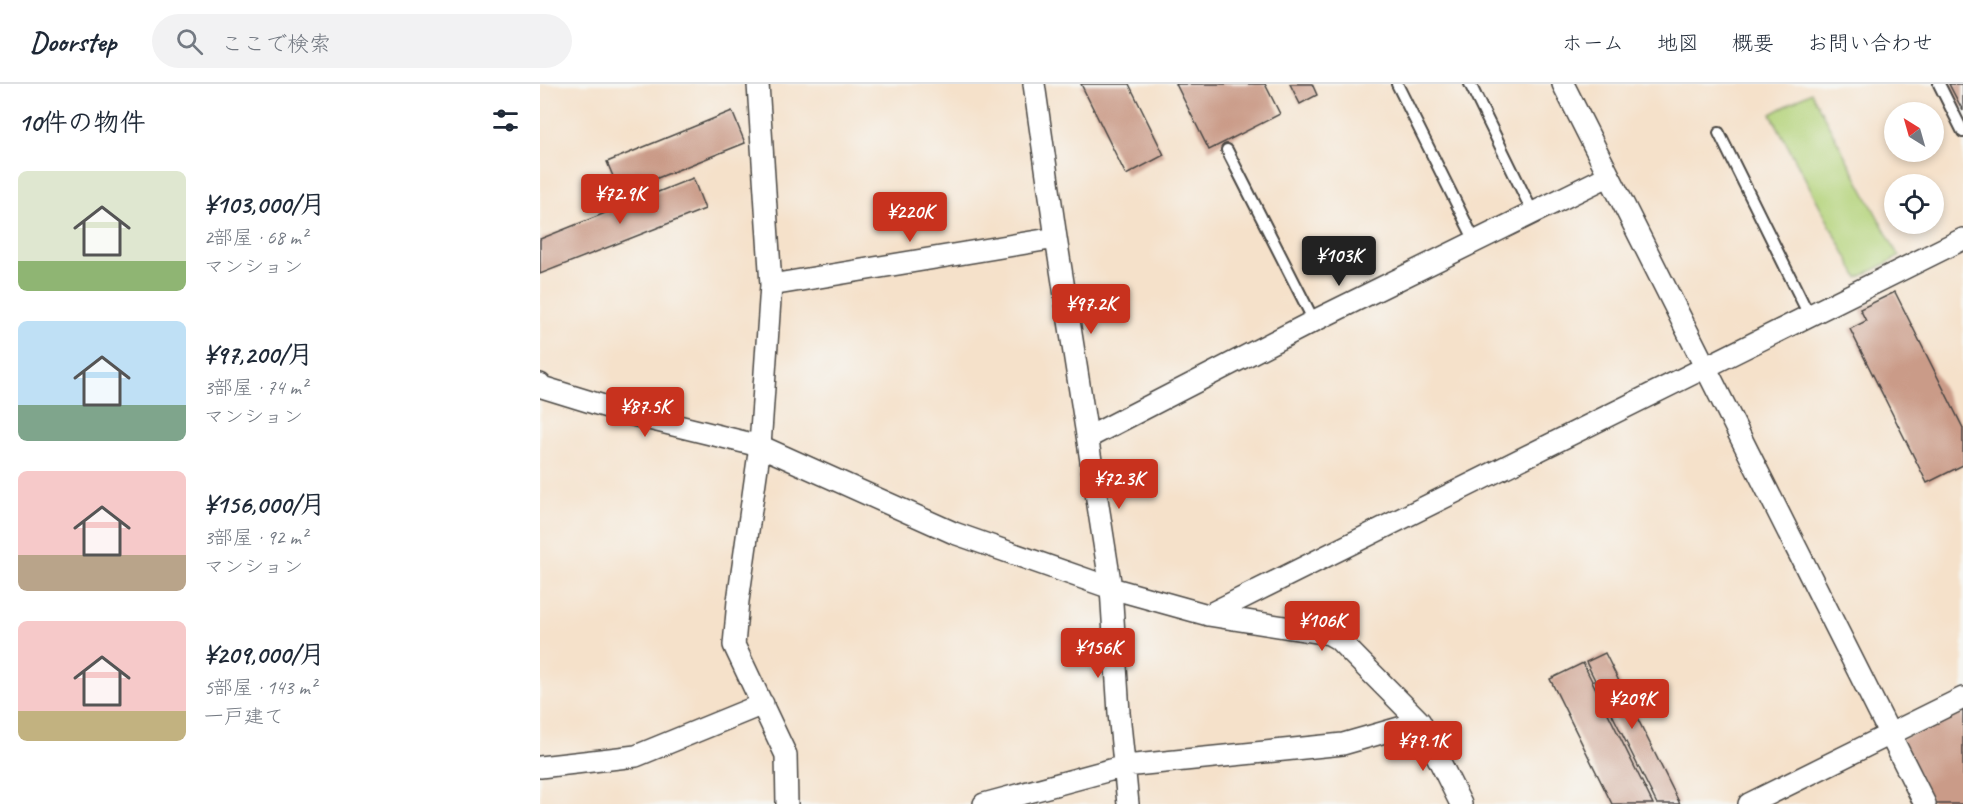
<!DOCTYPE html>
<html lang="ja">
<meta charset="utf-8">
<style>
body{margin:0;font-family:Caveat,"Klee One",sans-serif;background:#f2f2f3;color:#1f2937;height:100vh;display:flex;flex-direction:column;font-size:22px;white-space:nowrap}
*{box-sizing:border-box;margin:0}
p{font-size:20px;color:#747a83}
.icon{flex:none;width:33px;height:33px;fill:none;stroke:currentColor;stroke-width:2;stroke-linecap:round;stroke-linejoin:round}
.map{position:relative;flex:1;overflow:hidden}
.details{display:flex;flex-direction:column;background:#fff;width:540px}
.details>*{flex:none}
.needle{width:39px;rotate:323deg}
.buttons{position:absolute;left:1344px;top:18px;display:grid;gap:12px}
.buttons a{display:grid;place-items:center;width:60px;height:60px;border-radius:50%;background:#fff;box-shadow:0 3px 9px #0003;font-size:30px}
.price{position:absolute;translate:-50% -51px;padding:0 14px;border-radius:6px;background:#c8321e;color:#fff;font-size:20px;line-height:39px;filter:drop-shadow(0 2px 3px #0008)}
.price::after{content:'';position:absolute;left:50%;top:36px;width:18px;height:14px;margin-left:-9px;background:inherit;clip-path:polygon(0 0,100% 0,50% 100%)}
.price.selected{background:#222;color:#fff}
ul{padding:0;list-style:none}
li{display:flex;align-items:center;gap:18px;height:150px;padding:0 18px}
li span{display:grid;place-items:center;flex:none;width:168px;height:120px;border-radius:9px;color:#555}
li>.icon{margin-inline-start:auto}
span .icon{width:72px;height:72px;fill:#fffc;stroke-width:1}
li b{font-size:26px}
h2{display:flex;justify-content:space-between;align-items:center;height:72px;padding:0 18px;font-size:26px}
header{display:flex;align-items:center;gap:36px;box-sizing:border-box;height:84px;padding:0 30px;background:#fff;border-bottom:2px solid #e0e1e3}
header strong{font-size:28px}
nav{display:flex;gap:33px;margin-inline-start:auto;font-size:21px}
.search{width:420px;height:54px;background:#f2f2f3;display:flex;align-items:center;gap:15px;box-sizing:border-box;padding:0 21px;border-radius:33px;color:#747a83;font-size:22px}
main{display:flex;flex:1;min-height:0}
.map>svg:first-child{display:block}
.green{fill:#b4d37a;stroke:#707f52;stroke-width:1.5}
.building{fill:#ca9b88}
.lines{fill:none;stroke-linecap:round;stroke-linejoin:round}
.service-casing{stroke:#494643;stroke-width:14}
.minor-casing{stroke:#494643;stroke-width:24}
.service{stroke:#fff;stroke-width:10}
.minor{stroke:#fff;stroke-width:21}
</style>
<header>
<strong>Doorstep</strong>
<div class="search"><svg class="icon" aria-label="search" viewBox="0 0 24 24"><circle cx="10" cy="10" r="6"/><path d="M15 15l6 6"/></svg>ここで検索</div>
<nav><a>ホーム</a><a>地図</a><a>概要</a><a>お問い合わせ</a></nav>
</header>
<main>
<section class="details">
<h2>10件の物件<svg class="icon" aria-label="filters" viewBox="0 0 24 24"><path d="M4 7h16M4 17h16"/><circle cx="9" cy="7" r="2"/><circle cx="15" cy="17" r="2"/></svg></h2>
<ul>
<li><span style="background:linear-gradient(#dfe7d0 75%,#8fb573 0)"><svg class="icon" aria-label="home" viewBox="0 0 24 24"><path d="M3 11l9-7 9 7M6 9v11h12V9"/></svg></span><div><b>¥103,000/月</b><p>2部屋 · 68 m²</p><p>マンション</p></div></li>
<li><span style="background:linear-gradient(#bfe0f5 70%,#7fa58c 0)"><svg class="icon" aria-label="home" viewBox="0 0 24 24"><path d="M3 11l9-7 9 7M6 9v11h12V9"/></svg></span><div><b>¥97,200/月</b><p>3部屋 · 74 m²</p><p>マンション</p></div></li>
<li><span style="background:linear-gradient(#f6c9c9 70%,#b9a48a 0)"><svg class="icon" aria-label="home" viewBox="0 0 24 24"><path d="M3 11l9-7 9 7M6 9v11h12V9"/></svg></span><div><b>¥156,000/月</b><p>3部屋 · 92 m²</p><p>マンション</p></div></li>
<li><span style="background:linear-gradient(#f6c9c9 75%,#c2b280 0)"><svg class="icon" aria-label="home" viewBox="0 0 24 24"><path d="M3 11l9-7 9 7M6 9v11h12V9"/></svg></span><div><b>¥209,000/月</b><p>5部屋 · 143 m²</p><p>一戸建て</p></div></li>
</ul>
</section>
<div class="map">
<svg width="1423" height="720" viewBox="0 0 1423 720">
<rect width="100%" height="100%" fill="#f6f6f2"/>
<filter id="ink" filterUnits="userSpaceOnUse"><feTurbulence type="fractalNoise" baseFrequency=".0167" numOctaves="2"/><feDisplacementMap in="SourceGraphic" scale="12" xChannelSelector="R" yChannelSelector="G"/><feConvolveMatrix kernelMatrix="1 2 1 2 8 2 1 2 1" color-interpolation-filters="sRGB"/></filter>
<filter id="wash" filterUnits="userSpaceOnUse"><feTurbulence type="fractalNoise" baseFrequency=".008" numOctaves="4" result="noise"/><feDisplacementMap in="SourceGraphic" scale="24" xChannelSelector="R" yChannelSelector="G"/><feGaussianBlur stdDeviation="1.35" result="paint"/><feColorMatrix in="noise" values="0 0 0 0 0 0 0 0 0 0 0 0 0 0 0 0 0 1.4 0 .05"/><feComposite in="paint" operator="in"/></filter>
<g filter="url(#wash)">
<rect width="100%" height="100%" fill="#f5e1ca"/>
<path class="green" d="M1271 8 1359 173 1318 194 1231 30Z"/>
<g id="blocks">
<path class="building" d="M541 0H589L624 71 586 91Z
M636 0H725L740 30 669 66Z
M750 0H772L777 11 760 20Z
M1409 0H1423V27Z
M192 27 205 59 80 109 67 78Z
M153 94 165 125 0 190V155Z
M1355 208 1423 344V381L1387 399 1310 245 1326 237 1320 225Z
M1065 569 1140 720H1117L1046 578Z
M1043 579 1113 720H1072L1010 595Z
M1423 625V720H1393L1361 656Z"/>
</g>
</g>
<g filter="url(#ink)">
<use href="#blocks" fill-opacity="0" stroke="#494643" stroke-width="1.5"/>
<g class="lines">
<g class="service-casing">
<path id="service" d="M857 0 935 157
M930 0 993 129
M1399 0 1423 48
M1179 49 1269 231
M687 66 774 237"/>
</g>
<g class="minor-casing">
<path id="minor" d="M218 0 231 201 220 362 198 517 194 561 246 671 247 720
M494 0 516 154 571 504 579 629 588 720
M1023 0 1385 720
M231 201 516 154
M0 300 2 303 93 331 220 362 414 449 571 504 668 531 789 550 798 555 880 638 921 720
M549 353 774 237 1068 92
M668 531 1423 155
M0 683 96 672 223 620
M444 720 585 682 803 660 880 638
M1209 720 1423 614"/>
</g>
<use href="#service" class="service"/>
<use href="#minor" class="minor"/>
</g>
</g>
</svg>
<div class="buttons">
<a><svg class="needle" viewBox="-14 -14 28 28"><path d="M0-13l5 13h-10z" fill="#e53935"/><path d="M0 13l5-13h-10z" fill="#747a83"/></svg></a>
<a><svg class="icon" aria-label="locate" viewBox="0 0 24 24"><circle cx="12" cy="12" r="6"/><path d="M12 2v4M12 18v4M2 12h4M18 12h4"/></svg></a>
</div>
<b class="price" style="left:80px;top:141px">¥72.9K</b>
<b class="price" style="left:370px;top:159px">¥220K</b>
<b class="price selected" style="left:799px;top:203px">¥103K</b>
<b class="price" style="left:551px;top:251px">¥97.2K</b>
<b class="price" style="left:105px;top:354px">¥87.5K</b>
<b class="price" style="left:579px;top:426px">¥72.3K</b>
<b class="price" style="left:782px;top:568px">¥106K</b>
<b class="price" style="left:558px;top:595px">¥156K</b>
<b class="price" style="left:1092px;top:646px">¥209K</b>
<b class="price" style="left:883px;top:688px">¥79.1K</b>
</div>
</main>
